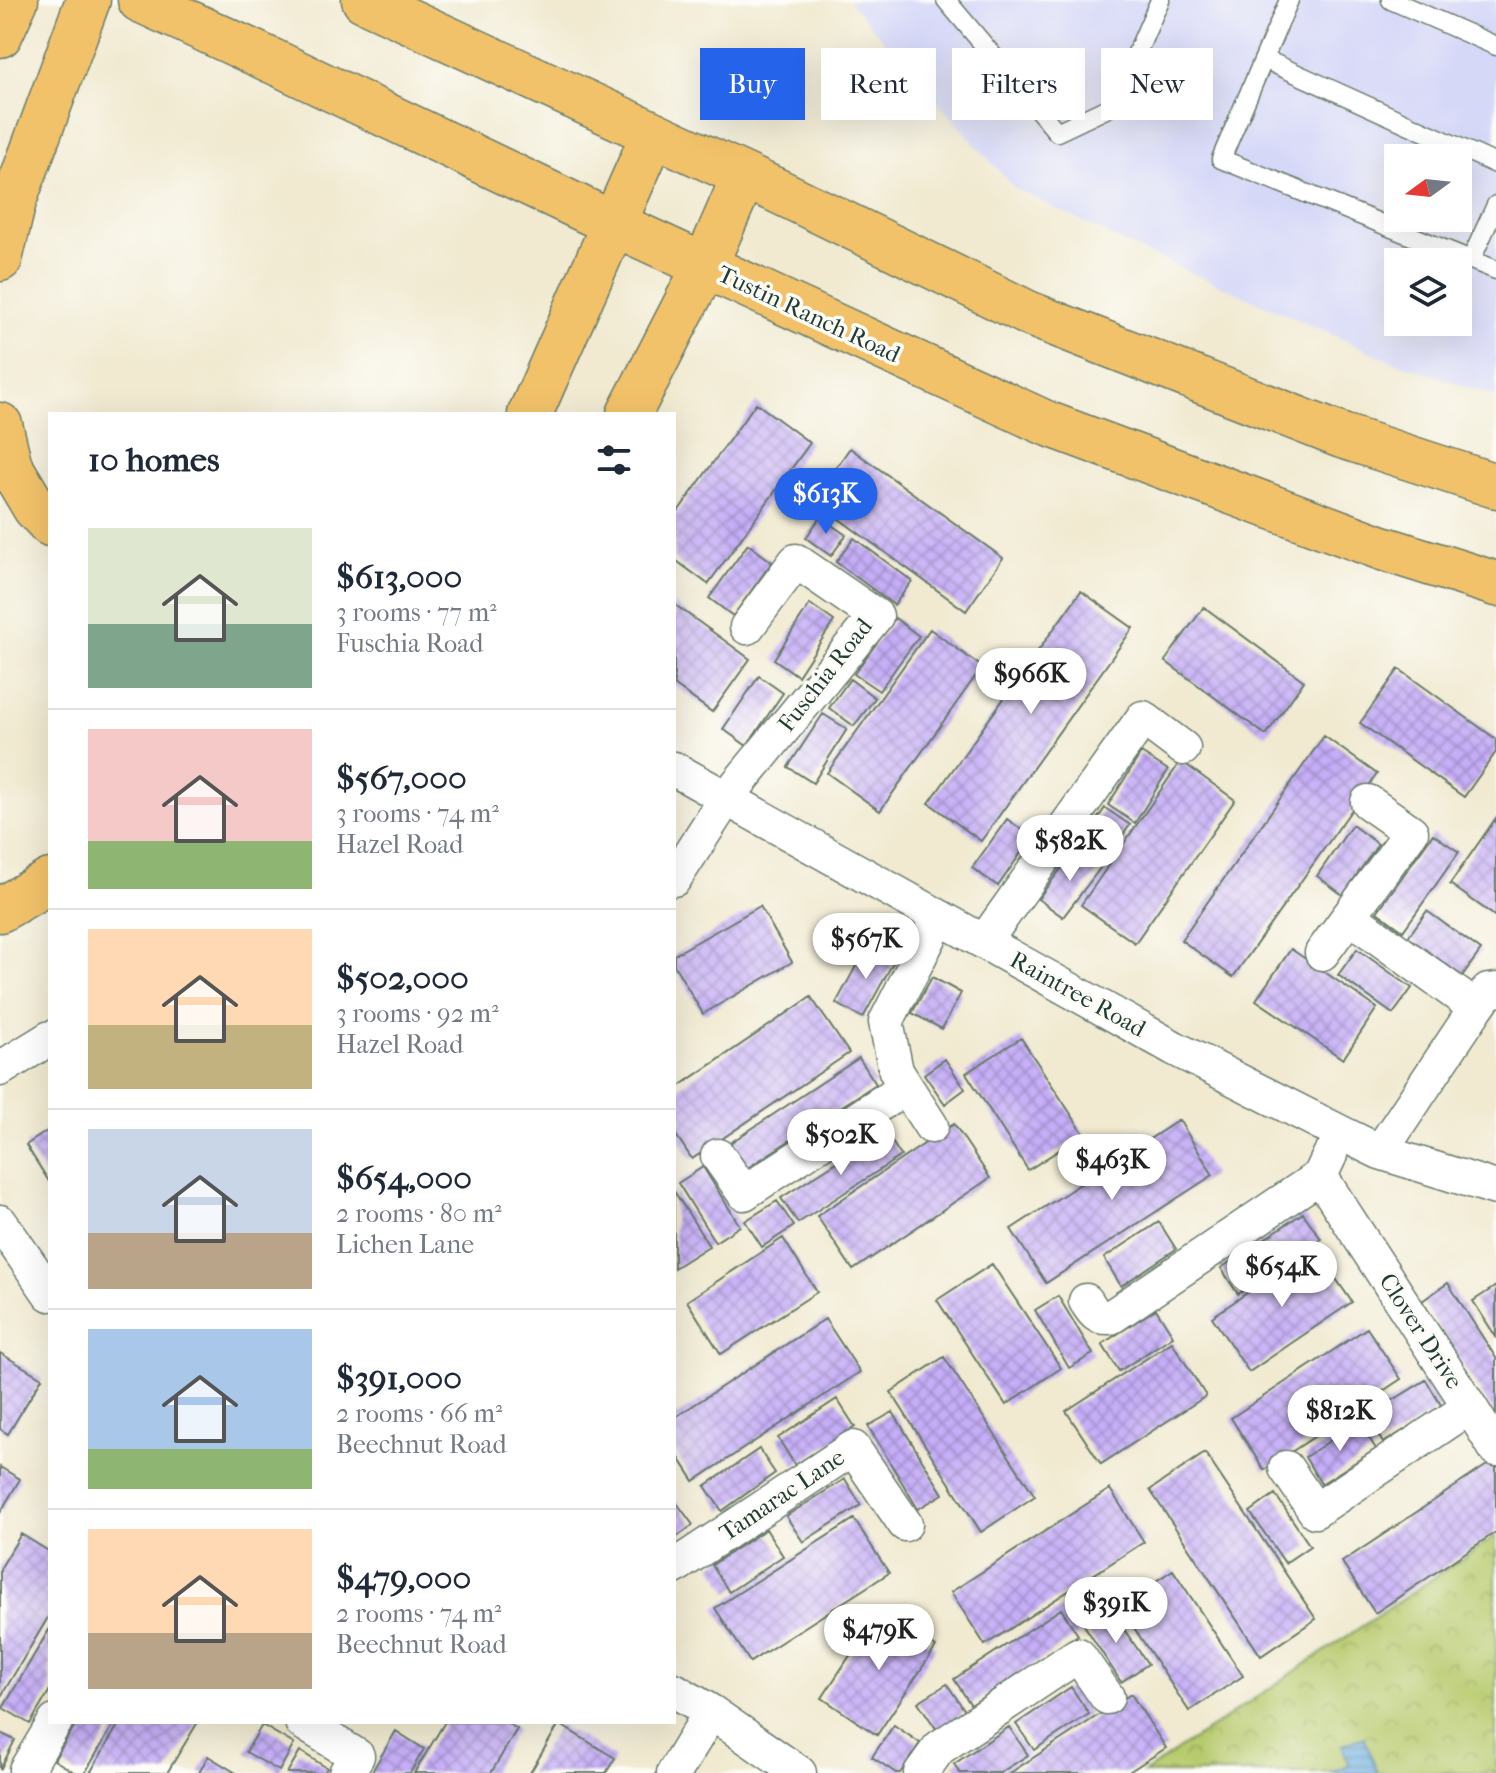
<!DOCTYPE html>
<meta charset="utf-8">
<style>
body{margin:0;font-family:"IM FELL French Canon",serif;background:#f2f2f3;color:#1f2937;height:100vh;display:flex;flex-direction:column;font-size:30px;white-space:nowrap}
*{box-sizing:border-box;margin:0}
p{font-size:26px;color:#747a83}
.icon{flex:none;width:44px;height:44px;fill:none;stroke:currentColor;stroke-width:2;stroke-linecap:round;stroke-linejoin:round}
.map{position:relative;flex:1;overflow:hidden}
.panel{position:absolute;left:48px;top:412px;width:628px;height:1312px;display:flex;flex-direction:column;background:#fff;border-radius:0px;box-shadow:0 8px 32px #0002}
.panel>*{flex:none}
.top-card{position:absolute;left:700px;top:48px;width:676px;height:72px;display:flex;gap:16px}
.needle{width:52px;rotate:255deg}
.controls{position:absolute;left:1384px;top:144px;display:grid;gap:16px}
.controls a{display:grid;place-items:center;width:88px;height:88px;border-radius:0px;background:#fff;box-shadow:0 8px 32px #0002;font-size:40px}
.price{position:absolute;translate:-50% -68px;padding:0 18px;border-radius:28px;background:#fff;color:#222;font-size:26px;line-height:52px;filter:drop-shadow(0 2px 4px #0008)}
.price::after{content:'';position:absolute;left:50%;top:48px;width:24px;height:18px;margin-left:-12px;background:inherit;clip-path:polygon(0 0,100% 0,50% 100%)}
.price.selected{background:#2563eb;color:#fff}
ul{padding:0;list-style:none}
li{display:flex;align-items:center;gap:24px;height:200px;padding:0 40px}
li+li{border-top:2px solid #e0e1e3}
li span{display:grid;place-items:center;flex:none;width:224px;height:160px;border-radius:0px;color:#555}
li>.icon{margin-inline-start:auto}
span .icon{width:96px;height:96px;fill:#fffc;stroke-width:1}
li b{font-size:34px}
h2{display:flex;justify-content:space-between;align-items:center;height:96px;padding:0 40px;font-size:34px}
.tag{padding:0 28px;border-radius:0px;background:#fff;box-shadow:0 8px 32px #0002;font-size:28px;line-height:72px}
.tag.selected{background:#2563eb;color:#fff}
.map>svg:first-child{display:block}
.built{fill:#d6d8f8;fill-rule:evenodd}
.park{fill:url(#park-crowns);stroke:#6b8450;stroke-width:2}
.water{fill:url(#water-rules);stroke:#44748a;stroke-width:2}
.building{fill:url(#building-cross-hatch)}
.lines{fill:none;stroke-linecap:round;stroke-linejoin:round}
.service-casing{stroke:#687a6b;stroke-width:21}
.minor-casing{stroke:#687a6b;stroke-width:37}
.primary-casing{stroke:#687a6b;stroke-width:47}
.motorway-casing{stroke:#687a6b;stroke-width:47}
.service{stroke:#fff;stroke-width:18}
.minor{stroke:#fff;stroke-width:34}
.primary{stroke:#f2c26a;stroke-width:44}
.motorway{stroke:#f2c26a;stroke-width:44}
.labels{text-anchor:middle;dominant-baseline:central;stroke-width:7;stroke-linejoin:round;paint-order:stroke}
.street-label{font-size:24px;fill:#1f3d34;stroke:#fdfcf7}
</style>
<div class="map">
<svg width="1496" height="1773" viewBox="0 0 1496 1773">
<defs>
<pattern id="park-crowns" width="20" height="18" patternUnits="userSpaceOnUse" patternTransform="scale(2)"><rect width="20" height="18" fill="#b7ca6d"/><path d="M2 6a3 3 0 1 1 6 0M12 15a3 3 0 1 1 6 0" fill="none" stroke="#9dae5f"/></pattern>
<pattern id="water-rules" width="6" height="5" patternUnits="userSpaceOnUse" patternTransform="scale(2)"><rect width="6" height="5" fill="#6aacdf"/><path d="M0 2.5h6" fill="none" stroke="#578db6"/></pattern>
<pattern id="building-cross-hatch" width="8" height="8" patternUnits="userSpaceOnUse" patternTransform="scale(2)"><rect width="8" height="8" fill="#c6aef8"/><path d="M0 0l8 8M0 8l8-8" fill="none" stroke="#a08fca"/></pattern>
</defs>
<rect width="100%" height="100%" fill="#fdfcf7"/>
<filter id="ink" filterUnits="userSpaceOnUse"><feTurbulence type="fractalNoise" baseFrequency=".0125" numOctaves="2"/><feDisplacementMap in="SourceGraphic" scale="16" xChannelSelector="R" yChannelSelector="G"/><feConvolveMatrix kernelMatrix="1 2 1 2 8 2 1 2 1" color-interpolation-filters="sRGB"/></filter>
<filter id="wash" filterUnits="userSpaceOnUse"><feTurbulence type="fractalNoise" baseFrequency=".006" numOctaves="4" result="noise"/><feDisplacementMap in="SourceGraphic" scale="32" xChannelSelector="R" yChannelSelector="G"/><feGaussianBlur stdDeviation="1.8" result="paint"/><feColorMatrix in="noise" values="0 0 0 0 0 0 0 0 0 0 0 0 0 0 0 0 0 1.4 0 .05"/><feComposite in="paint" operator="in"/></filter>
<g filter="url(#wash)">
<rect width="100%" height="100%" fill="#f1ead1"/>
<path class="built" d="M848 0H1496V397L1387 359 1135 248 1014 188ZM1398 158H1458V218H1398ZM1398 262H1458V322H1398Z"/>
<path class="park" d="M1496 1536V1773H1144Z"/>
<path class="water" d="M1364 1737 1378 1773H1329L1349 1765 1342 1745Z"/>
<g id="blocks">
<path class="building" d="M756 403 810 443 708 584 674 559V517Z
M850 448 1003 558 966 611 813 500Z
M820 517 846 535 831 556 806 538Z
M854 538 912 581 894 605 836 562Z
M748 544 772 562 733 616 709 598Z
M1081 591 1133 628 981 841 929 803Z
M674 604 750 659 712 712 674 685Z
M810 604 834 621 798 676 774 659Z
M1204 607 1304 681 1266 735 1165 661Z
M895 618 919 636 879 691 854 674Z
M930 629 982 667 880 811 827 773Z
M1399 669 1496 739V752L1464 797 1360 723Z
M759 676 783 693 747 746 723 729Z
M850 679 875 698 854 726 829 708Z
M823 714 847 729 813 783 788 767Z
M1324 736 1377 774 1233 977 1181 940Z
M1141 753 1168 770 1135 823 1108 805Z
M1181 761 1235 800 1135 943 1081 905Z
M1105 808 1130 825 1105 860 1081 843Z
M1496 818V917L1450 884Z
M1007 819 1032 837 998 886 972 868Z
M1352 825 1378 844 1343 895 1317 876Z
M1433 834 1459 852 1403 931 1377 912Z
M1076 849 1101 867 1063 917 1038 899Z
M760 906 792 962 703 1014 674 965V955Z
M1427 911 1481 950 1462 976 1408 937Z
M868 944 895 959 863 1018 836 1003Z
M1291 949 1377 1008 1343 1059 1256 1000Z
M1357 949 1412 988 1393 1014 1338 975Z
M932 977 961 993 942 1029 912 1013Z
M811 997 849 1053 692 1159 674 1132V1090Z
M1021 1038 1084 1134 1028 1170 966 1073Z
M859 1058 876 1084 746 1169 730 1143Z
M945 1059 965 1089 945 1104 924 1074Z
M1179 1120 1213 1175 1046 1283 1011 1229Z
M954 1124 990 1178 853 1270 817 1216Z
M50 1129V1183L26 1145Z
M885 1131 901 1156 798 1223 781 1198Z
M703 1167 740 1226 715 1242 678 1183Z
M674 1191 709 1246 674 1268Z
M777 1201 794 1226 762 1247 745 1221Z
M1303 1213 1321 1239 1238 1294 1221 1268Z
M1159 1222 1176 1249 1121 1286 1104 1258Z
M783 1238 817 1292 721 1354 687 1301Z
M1314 1247 1352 1302 1249 1372 1212 1317Z
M992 1264 1061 1368 1006 1405 937 1300Z
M1448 1283 1496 1358V1416L1422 1301Z
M1496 1286V1337L1473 1301Z
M1058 1296 1093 1354 1069 1368 1035 1310Z
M1156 1309 1173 1336 1119 1371 1102 1344Z
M825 1319 860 1372 694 1481 674 1450V1418Z
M1367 1328 1401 1379 1264 1470 1231 1418Z
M1172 1342 1206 1396 1101 1464 1066 1411Z
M0 1353 42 1378 8 1434 0 1429Z
M944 1357 1035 1496 981 1532 891 1392Z
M1426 1380 1442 1407 1383 1443 1367 1416Z
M837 1399 855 1427 795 1465 778 1438Z
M893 1412 943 1494 918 1509 868 1426Z
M1359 1422 1376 1449 1321 1484 1305 1457Z
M759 1449 775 1473 722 1511 705 1486Z
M1205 1453 1316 1619 1261 1656 1150 1490Z
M1496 1459V1532L1375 1613 1342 1562Z
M0 1467 20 1479 0 1513Z
M845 1479 861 1505 803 1542 786 1516Z
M1110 1489 1144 1542 985 1645 951 1592Z
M1275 1494 1310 1546 1285 1563 1250 1512Z
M674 1499 693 1525 674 1539Z
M854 1519 889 1573 750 1662 715 1608Z
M766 1529 783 1556 729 1592 712 1565Z
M21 1534 50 1552V1614L0 1698V1569Z
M1173 1570 1243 1676 1189 1711 1119 1605Z
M1109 1608 1148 1664 1121 1682 1084 1625Z
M1061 1609 1078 1635 971 1705 954 1679Z
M880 1610 936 1647 877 1735 822 1698Z
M50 1628V1690L30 1724 3 1708Z
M947 1684 965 1711 937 1730 918 1702Z
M1071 1687 1089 1714 1034 1750 1016 1724Z
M1131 1694 1166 1748 1127 1773H1010Z
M77 1722H115L85 1773H76L54 1760Z
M120 1722H198L167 1773H90Z
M445 1722H505L517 1729 491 1773H414Z
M559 1724 615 1758 606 1773H530Z
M262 1725 294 1744 279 1771 246 1752Z
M894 1725 920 1743 900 1773H896L872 1757Z
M1009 1727 1028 1755 1000 1773H960L954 1764Z
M396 1731 424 1749 410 1773H371Z
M0 1733 15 1740 0 1770Z
M300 1751 327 1768 324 1773H287Z
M208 1756 236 1773H199Z"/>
</g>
</g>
<g filter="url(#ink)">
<use href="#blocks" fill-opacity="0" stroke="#687a6b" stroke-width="2"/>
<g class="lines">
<g class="service-casing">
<path id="service" d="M946 0 1057 132 1114 105 1160 0
M1289 0 1221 159 1496 270
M1391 0 1496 46
M1264 59 1496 164
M1471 260 1496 205"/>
</g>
<g class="minor-casing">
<path id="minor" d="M674 769 1174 1048 1341 1133 1380 1152 1496 1188
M1368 802 1411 832 1349 916 1476 1008 1488 991 1496 990
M674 879 727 797 876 616 796 561 747 627
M984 942 1143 718 1183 748
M1322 953 1349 916
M0 1069 50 1038
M906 1087 931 1126
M1380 1152 1476 1008
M718 1156 744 1193 906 1087 896 1071 886 1022 939 918
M0 1222 50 1294
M1086 1301C1094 1313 1095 1318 1111 1317L1320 1176 1330 1155
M1470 1407 1496 1449
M1286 1468 1315 1511 1470 1407 1320 1176
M674 1567 853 1448 905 1524
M674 1690 711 1712 799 1773
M302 1722 357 1756 346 1773
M31 1773 26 1770 55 1722
M674 1773 711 1712
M921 1773 939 1748 1078 1655 1107 1697"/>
</g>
<g class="primary-casing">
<path id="primary" d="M140 0 283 66 614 224 1046 423 1382 548 1496 584
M364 0 782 193 1030 314 1342 436 1496 486"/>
</g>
<g class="motorway-casing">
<path id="motorway" d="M0 35 16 0
M0 259 14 201 88 0
M530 414 653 135
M629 414 705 266 744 176
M0 425 10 466 35 508 50 524
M0 910 50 881"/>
</g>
<use href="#service" class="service"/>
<use href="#minor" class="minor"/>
<use href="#primary" class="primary"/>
<use href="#motorway" class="motorway"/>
</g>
</g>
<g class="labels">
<g class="street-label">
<text transform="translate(809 314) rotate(25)">Tustin Ranch Road</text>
<text transform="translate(825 675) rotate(-52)">Fuschia Road</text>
<text transform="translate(1078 994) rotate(29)">Raintree Road</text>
<text transform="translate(1421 1331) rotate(57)">Clover Drive</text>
<text transform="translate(782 1495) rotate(-34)">Tamarac Lane</text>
</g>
</g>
</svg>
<div class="controls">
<a><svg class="needle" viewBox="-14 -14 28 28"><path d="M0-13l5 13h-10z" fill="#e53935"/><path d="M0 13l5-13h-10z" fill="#747a83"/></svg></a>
<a><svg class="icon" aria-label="layers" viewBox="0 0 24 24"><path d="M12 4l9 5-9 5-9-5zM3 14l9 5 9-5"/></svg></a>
</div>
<b class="price selected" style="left:826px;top:536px">$613K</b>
<b class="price" style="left:1031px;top:716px">$966K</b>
<b class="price" style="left:1070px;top:883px">$582K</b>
<b class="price" style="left:866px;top:981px">$567K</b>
<b class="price" style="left:841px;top:1177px">$502K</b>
<b class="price" style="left:1112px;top:1202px">$463K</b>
<b class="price" style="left:1282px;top:1309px">$654K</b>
<b class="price" style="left:1340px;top:1453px">$812K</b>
<b class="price" style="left:1116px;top:1645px">$391K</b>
<b class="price" style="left:879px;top:1672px">$479K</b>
<div class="top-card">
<a class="tag selected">Buy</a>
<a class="tag">Rent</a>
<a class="tag">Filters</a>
<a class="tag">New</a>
</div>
<section class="panel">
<h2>10 homes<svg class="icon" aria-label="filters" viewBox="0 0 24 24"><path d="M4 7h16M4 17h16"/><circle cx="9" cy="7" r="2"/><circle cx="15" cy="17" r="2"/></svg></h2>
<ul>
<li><span style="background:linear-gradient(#dfe7d0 60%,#7fa58c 0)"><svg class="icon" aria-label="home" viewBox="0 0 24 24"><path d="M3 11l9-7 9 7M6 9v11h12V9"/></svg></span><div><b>$613,000</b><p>3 rooms · 77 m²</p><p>Fuschia Road</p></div></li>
<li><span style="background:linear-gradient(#f6c9c9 70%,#8fb573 0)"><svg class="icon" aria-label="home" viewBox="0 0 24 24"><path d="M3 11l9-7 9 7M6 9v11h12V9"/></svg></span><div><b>$567,000</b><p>3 rooms · 74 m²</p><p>Hazel Road</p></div></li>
<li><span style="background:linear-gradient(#ffd9b3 60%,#c2b280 0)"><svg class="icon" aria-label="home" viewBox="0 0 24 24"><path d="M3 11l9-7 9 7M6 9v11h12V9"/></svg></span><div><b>$502,000</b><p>3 rooms · 92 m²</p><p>Hazel Road</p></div></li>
<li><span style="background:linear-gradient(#c9d6e8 65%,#b9a48a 0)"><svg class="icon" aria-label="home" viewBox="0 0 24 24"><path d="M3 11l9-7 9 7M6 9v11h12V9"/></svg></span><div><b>$654,000</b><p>2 rooms · 80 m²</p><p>Lichen Lane</p></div></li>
<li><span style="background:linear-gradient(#a9c7e8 75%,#8fb573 0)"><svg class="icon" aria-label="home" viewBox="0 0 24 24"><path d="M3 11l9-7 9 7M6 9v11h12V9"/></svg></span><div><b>$391,000</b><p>2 rooms · 66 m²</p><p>Beechnut Road</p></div></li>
<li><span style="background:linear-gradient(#ffd9b3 65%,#b9a48a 0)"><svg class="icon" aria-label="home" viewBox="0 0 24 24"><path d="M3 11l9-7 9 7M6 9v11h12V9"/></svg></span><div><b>$479,000</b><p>2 rooms · 74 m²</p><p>Beechnut Road</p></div></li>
</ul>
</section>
</div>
